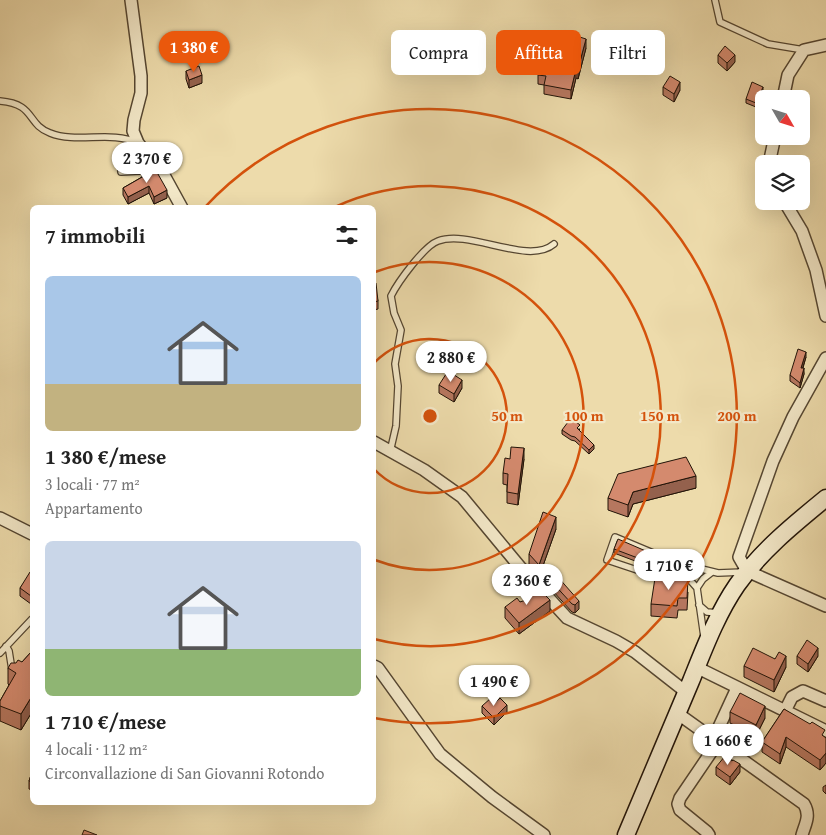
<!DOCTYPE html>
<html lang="it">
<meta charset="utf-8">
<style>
body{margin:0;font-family:"Gentium Book Plus",serif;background:#f2f2f2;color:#222;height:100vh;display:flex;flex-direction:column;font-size:19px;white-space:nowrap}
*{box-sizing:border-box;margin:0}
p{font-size:16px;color:#767676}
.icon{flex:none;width:28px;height:28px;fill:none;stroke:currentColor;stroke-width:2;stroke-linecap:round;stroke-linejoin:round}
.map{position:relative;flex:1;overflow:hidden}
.sheet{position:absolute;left:30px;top:205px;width:346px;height:600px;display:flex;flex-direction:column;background:#fff;border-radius:8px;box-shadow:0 5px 20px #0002}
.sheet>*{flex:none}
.guide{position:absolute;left:391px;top:30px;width:359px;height:45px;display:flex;gap:10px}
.needle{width:32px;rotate:129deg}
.tools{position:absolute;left:755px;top:90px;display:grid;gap:10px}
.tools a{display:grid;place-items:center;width:55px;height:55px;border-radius:8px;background:#fff;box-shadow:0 5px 20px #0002;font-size:25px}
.price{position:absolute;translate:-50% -42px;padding:0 11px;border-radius:18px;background:#fff;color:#222;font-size:16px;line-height:32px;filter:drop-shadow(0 1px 2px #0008)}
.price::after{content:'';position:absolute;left:50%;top:30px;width:15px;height:11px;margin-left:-8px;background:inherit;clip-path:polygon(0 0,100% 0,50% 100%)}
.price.active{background:#ea580c;color:#fff}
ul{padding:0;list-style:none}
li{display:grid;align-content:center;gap:10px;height:265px;padding:0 15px}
li span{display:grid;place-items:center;height:155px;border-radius:8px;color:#555}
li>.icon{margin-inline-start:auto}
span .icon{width:90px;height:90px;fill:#fffc;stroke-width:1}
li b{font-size:21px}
h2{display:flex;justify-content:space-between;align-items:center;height:60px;padding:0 15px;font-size:21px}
.pill{padding:0 18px;border-radius:8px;background:#fff;box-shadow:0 5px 20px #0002;font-size:18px;line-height:45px}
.pill.active{background:#ea580c;color:#fff}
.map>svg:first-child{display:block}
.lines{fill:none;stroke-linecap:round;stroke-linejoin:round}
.lane-casing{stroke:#554631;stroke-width:8}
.street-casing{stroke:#554631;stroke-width:14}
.secondary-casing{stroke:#221408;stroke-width:19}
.lane{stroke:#f3e8c8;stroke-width:5.5}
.street{stroke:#f3e8c8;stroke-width:11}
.secondary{stroke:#f3e8c8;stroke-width:16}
.wall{fill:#b6775f;stroke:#221408}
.shaded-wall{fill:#94614d;stroke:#221408}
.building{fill:#d48a6e;stroke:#221408}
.ring{fill:none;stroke:#d4520c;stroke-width:2.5}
.centre{fill:#d4520c;stroke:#f3e8c8;stroke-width:2.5}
.ring-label{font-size:15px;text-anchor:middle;font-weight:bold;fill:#d4520c;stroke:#f3e8c8;stroke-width:4.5;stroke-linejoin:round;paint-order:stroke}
</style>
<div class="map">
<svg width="826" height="835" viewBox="0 0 826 835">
<rect width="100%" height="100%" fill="#eddbab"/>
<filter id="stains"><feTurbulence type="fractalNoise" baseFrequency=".004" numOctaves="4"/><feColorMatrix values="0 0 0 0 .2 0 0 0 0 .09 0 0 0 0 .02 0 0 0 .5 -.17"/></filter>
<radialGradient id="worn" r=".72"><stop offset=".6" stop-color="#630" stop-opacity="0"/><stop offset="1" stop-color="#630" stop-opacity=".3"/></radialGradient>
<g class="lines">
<g class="lane-casing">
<path id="lane" d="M715 0 720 22 768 44 804 50
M0 101C36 104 26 124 50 133 77 144 111 130 138 143 130 151 120 160 121 172L140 171
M390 452 396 426 398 386 395 364 401 330 394 313 391 296C398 282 424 246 438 241 470 229 528 266 554 244
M697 588 703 579 712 572
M699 605 707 612 719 613
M704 637 697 588 689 579 672 572 649 574 607 560 615 537 677 563 718 573 743 572
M6 646 9 651 12 670
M0 653 32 619"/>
</g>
<g class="street-casing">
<path id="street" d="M131 0 141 76V93L134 120 133 131 138 143 165 177 182 208
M783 99 788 75 804 50 826 45
M769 164 775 136
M784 201 802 231 816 270 826 316
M826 358 793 417 773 461 739 557 747 571 826 606
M374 442 424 470 462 497 520 567 567 618 616 641 635 652 686 692
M0 518 32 534
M374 666 378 668 440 754 492 797 544 835
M696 667 826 731
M785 711 792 697 803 691 826 701
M677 713 804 804C811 816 805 824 802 835
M709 835 707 832 680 810 678 804 680 798 718 742 719 727 737 688"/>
</g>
<g class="secondary-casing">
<path id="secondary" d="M626 835C648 784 669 732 691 681 704 649 717 614 737 585 761 551 793 525 826 498"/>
</g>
<use href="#lane" class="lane"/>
<use href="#street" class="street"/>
<use href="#secondary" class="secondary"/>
</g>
<path class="wall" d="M586 48 578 79 576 78 571 99 544 94V85L538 84V75L547 65Z
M718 55 735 62 727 71 718 63Z
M186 71 202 83 189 88 186 79Z
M663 87 680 90 674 102 663 95Z
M763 91 756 107 746 103V99Z
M142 173 167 198 154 204 149 193 128 204 123 195V188L142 177Z
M374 283 378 301V309L374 310Z
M806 357 803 368 804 374 800 388 790 381V375Z
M439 385 462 388 454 402 439 393Z
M580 429 579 430 594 449 589 454 575 441 571 440 562 434V430Z
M524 459 518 505 507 503V485L503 484V473Z
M696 488 633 504 628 517 608 510V498Z
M556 529 539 577 529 566V554Z
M614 549 655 559 651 567 614 553Z
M32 574V602L31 604 20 596V588Z
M551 581 579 609 575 613 572 612 551 589Z
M688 592 687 610H678L677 618 651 616V604Z
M520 602 550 611 519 634 505 618V607Z
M32 651V712L21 730 0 721V701L9 685 8 684V668L22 662Z
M797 656H818L808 672 797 664Z
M775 659 786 667 774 692 744 677V666Z
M482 706 507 712 494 725 482 713Z
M784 709 826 738V763L820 770 786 747 780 764 762 752V742Z
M730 712 765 718 756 736 730 723Z
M716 767 740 772 730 785 716 775Z
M32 772V790L29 789V781Z
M826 785V794L823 791V787Z"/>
<path class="shaded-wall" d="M586 39V48L578 79V69Z
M735 55V62L727 71V63Z
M576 69V78L571 99V90Z
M202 75V83L189 88V80Z
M680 82V90L674 102V94Z
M763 87V91L756 107V103Z
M149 186V193L128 204V197Z
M167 190V198L154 204V197Z
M375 332V343L374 347V335Z
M806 352V357L801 373V368Z
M804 368V374L800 388V383Z
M462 380V388L454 402V394Z
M594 445V449L589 454V450Z
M524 448V459L518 505V494Z
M696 476V488L633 504 628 517V505L633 492Z
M556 517V529L539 577V565Z
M655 555V559L651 567V563Z
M32 594V602L31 604V596Z
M550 600V611L519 634V623Z
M579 601V609L575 613V605Z
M818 648V656L808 672V664Z
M786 656V667L774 692V680Z
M32 696V712L21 730V714Z
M507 705V712L494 725V718Z
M765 706V718L756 736V725Z
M786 737V747L780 764V754Z
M826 753V763L820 770V760Z
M740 764V772L730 785V777Z"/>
<path class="building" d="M564 32 586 39 578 69H576L571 90 544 85 546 76 538 75 539 64 547 65 556 35 562 37Z
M725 46 735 55 727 63 718 55Z
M199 66 202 75 189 80 186 71Z
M670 76 680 82 674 94 663 87Z
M752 82 763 87 756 103 746 99Z
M154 167 167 190 154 197 149 186 128 197 123 188 144 176 142 173Z
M374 283H376L378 301 374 302Z
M798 349 806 352 801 368H804L800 383 790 375Z
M448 371 462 380 454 394 439 385Z
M571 418 580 425 577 428 594 445 589 450 575 437 571 436 562 430Z
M511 447 524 448 518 494 507 492 508 474 503 473 505 458 510 459Z
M686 457 696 476 633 492 628 505 608 498 618 474Z
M543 512 556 517 539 565 529 554Z
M618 539 655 555 651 563 614 549Z
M30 572 32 574V594L31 596 20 588Z
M557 576 579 601 575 605 572 604 551 581Z
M655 578 688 580 687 598H678L677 606 651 604Z
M540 590 550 600 519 623 505 607 517 598 520 602 526 600Z
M807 640 818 648 808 664 797 656Z
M753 648 775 659 779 652 786 656 774 680 744 666Z
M32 651V696L21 714 0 706V701L16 673 8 668 11 663H16L18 660 22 662Z
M740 693 765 706 756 725 730 712Z
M491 698 495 703 500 698 507 705 494 718 482 706Z
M784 709 810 724 812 722 825 730 822 735 826 738V753L820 760 786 737 780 754 762 742Z
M725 756 732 761 733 760 740 764 730 777 716 767Z
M32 772V782L29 781Z
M84 830 97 835H82Z"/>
<g class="ring">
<path d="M374 363A77 77 0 1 1 374 469"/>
<path d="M375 272A154 154 0 1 1 375 560"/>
<path d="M335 207A230 230 0 1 1 374 639"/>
<path d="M205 207A307 307 0 1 1 374 718"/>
</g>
<circle cx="430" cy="416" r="8" class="centre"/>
<g class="ring-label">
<text x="507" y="421">50 m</text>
<text x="584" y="421">100 m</text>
<text x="660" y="421">150 m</text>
<text x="737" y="421">200 m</text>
</g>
<rect width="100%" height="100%" filter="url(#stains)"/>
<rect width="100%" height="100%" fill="url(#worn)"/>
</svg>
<div class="tools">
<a><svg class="needle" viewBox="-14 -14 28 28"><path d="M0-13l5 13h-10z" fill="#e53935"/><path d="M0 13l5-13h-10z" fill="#767676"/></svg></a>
<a><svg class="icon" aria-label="layers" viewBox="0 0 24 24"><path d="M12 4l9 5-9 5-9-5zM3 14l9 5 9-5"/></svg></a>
</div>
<b class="price active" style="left:194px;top:73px">1 380 €</b>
<b class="price" style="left:147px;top:184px">2 370 €</b>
<b class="price" style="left:451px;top:383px">2 880 €</b>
<b class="price" style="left:669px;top:591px">1 710 €</b>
<b class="price" style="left:527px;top:606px">2 360 €</b>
<b class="price" style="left:494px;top:707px">1 490 €</b>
<b class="price" style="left:728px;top:766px">1 660 €</b>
<div class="guide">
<a class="pill">Compra</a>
<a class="pill active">Affitta</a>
<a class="pill">Filtri</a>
</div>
<section class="sheet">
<h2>7 immobili<svg class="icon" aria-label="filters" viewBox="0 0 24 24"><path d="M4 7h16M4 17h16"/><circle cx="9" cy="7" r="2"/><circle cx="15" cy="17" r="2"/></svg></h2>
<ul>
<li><span style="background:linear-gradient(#a9c7e8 70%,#c2b280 0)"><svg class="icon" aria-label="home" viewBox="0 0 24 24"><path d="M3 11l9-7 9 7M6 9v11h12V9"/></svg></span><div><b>1 380 €/mese</b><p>3 locali · 77 m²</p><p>Appartamento</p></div></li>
<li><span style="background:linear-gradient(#c9d6e8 70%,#8fb573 0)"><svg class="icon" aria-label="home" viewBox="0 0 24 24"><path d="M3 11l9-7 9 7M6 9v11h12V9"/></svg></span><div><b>1 710 €/mese</b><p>4 locali · 112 m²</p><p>Circonvallazione di San Giovanni Rotondo</p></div></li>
</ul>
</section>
</div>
